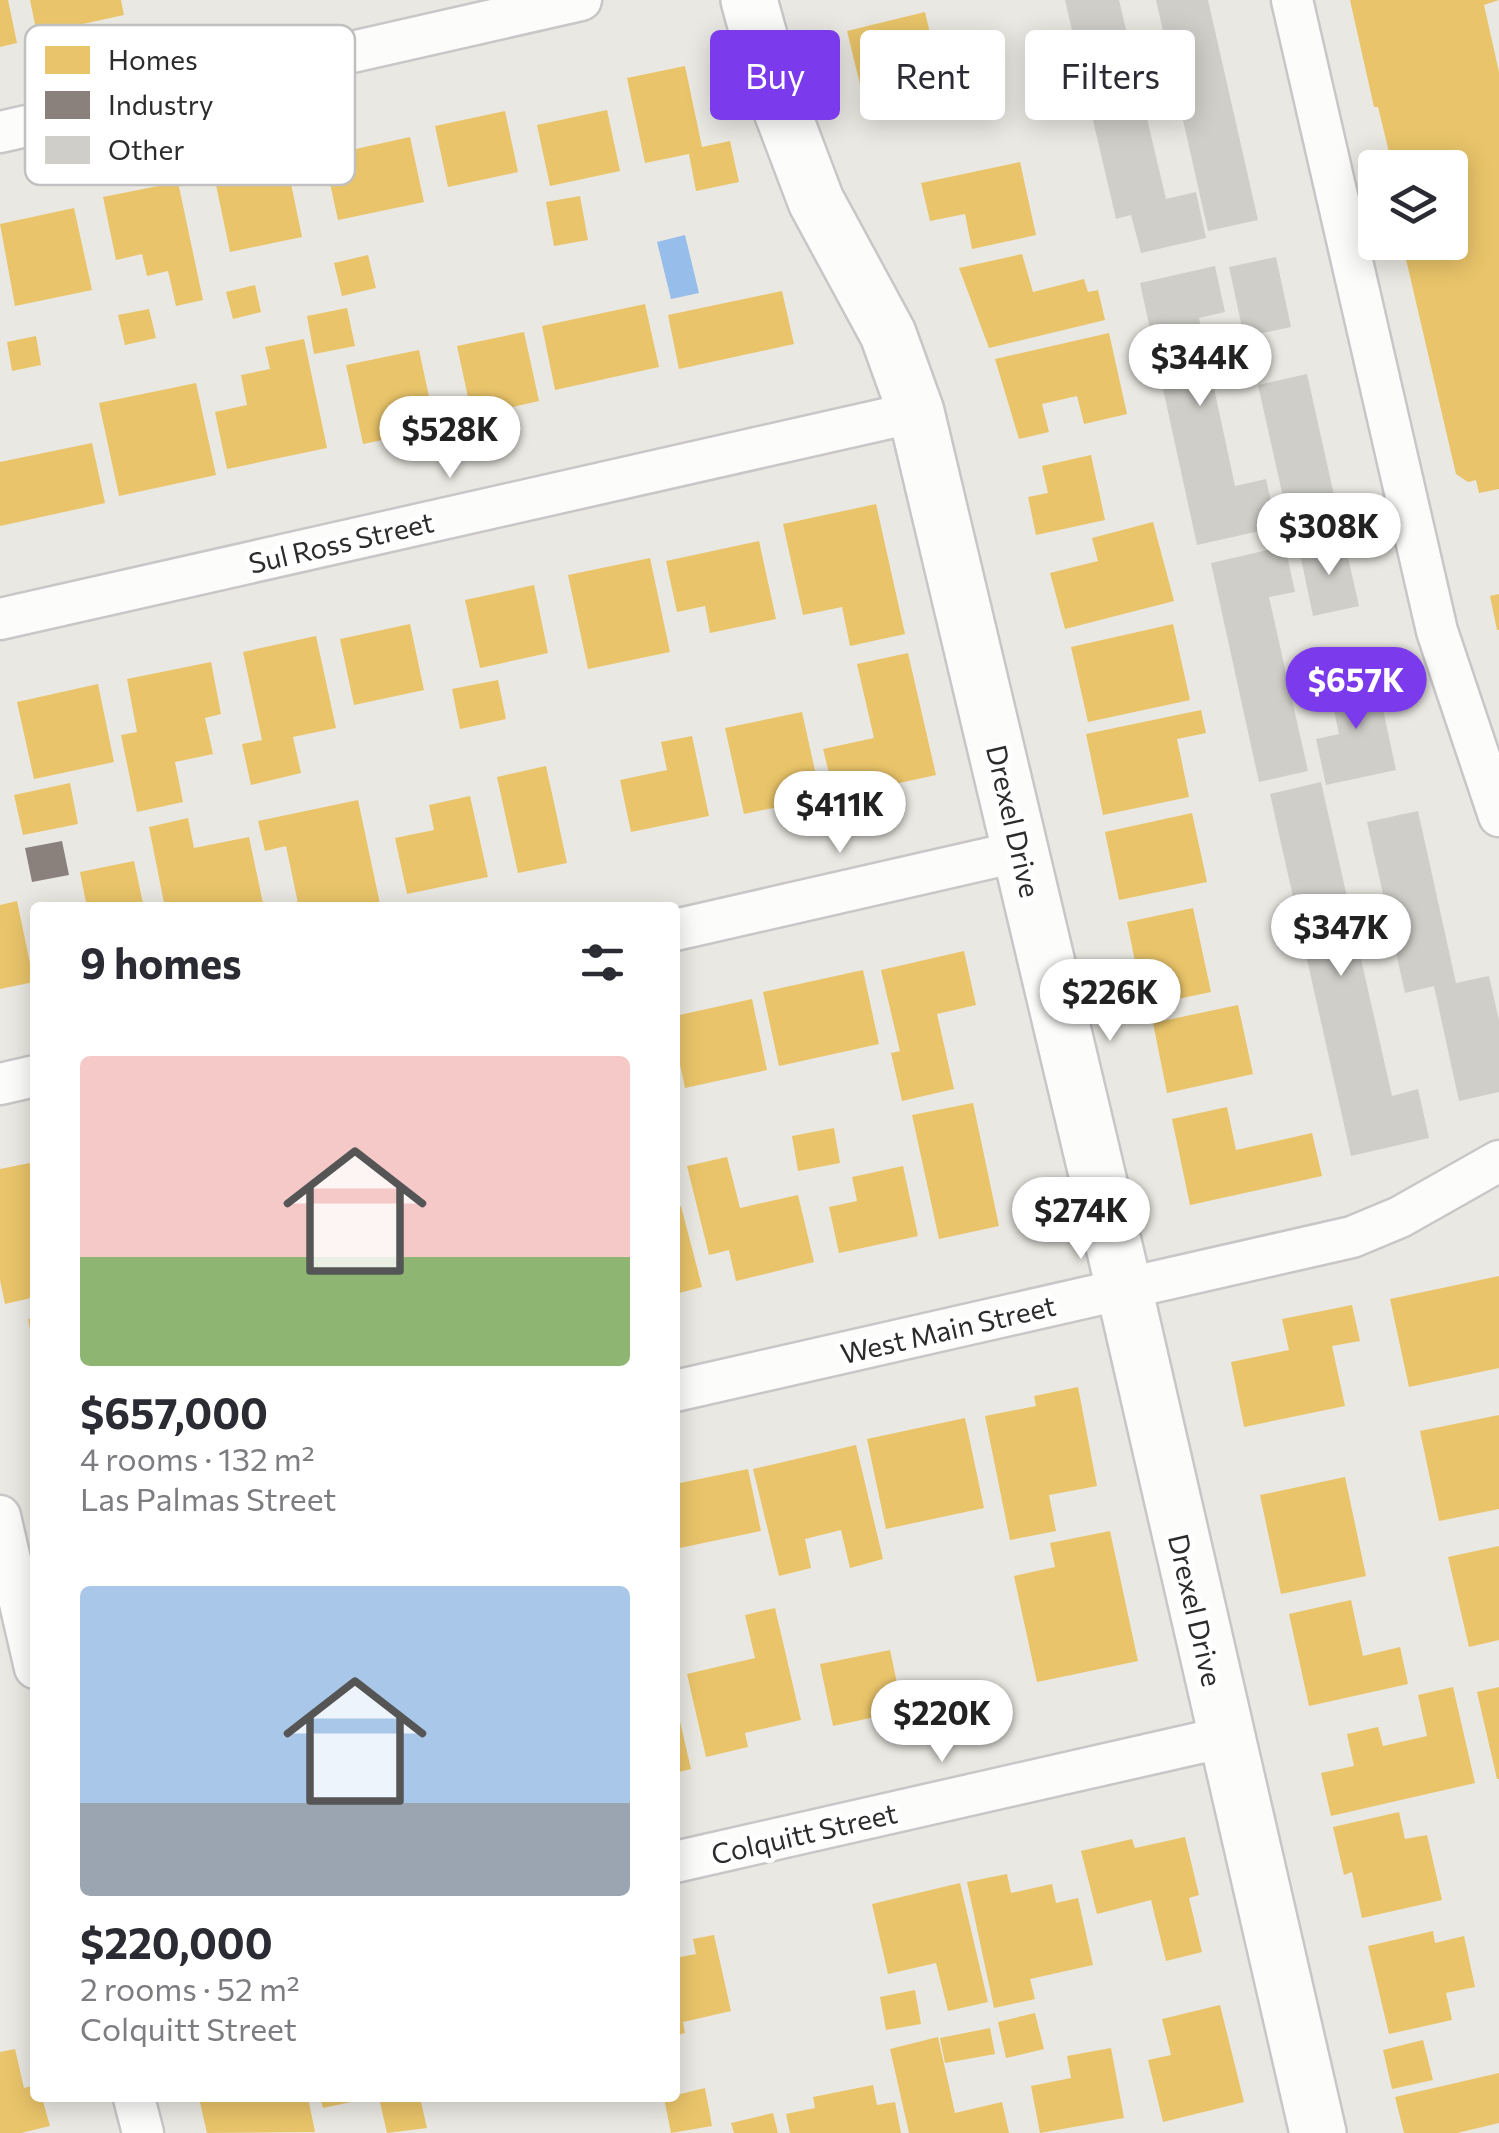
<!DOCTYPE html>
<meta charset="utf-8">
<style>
body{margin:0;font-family:Commissioner,sans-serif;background:#f7f7f7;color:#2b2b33;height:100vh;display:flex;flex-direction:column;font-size:38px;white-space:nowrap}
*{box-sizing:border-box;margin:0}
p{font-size:32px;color:#7c7c81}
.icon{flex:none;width:55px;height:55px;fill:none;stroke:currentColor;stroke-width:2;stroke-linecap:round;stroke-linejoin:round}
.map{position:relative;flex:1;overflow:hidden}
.sheet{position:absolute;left:30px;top:902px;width:650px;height:1200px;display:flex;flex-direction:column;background:#fff;border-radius:10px;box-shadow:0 5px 25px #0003}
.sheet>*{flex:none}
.guide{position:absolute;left:710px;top:30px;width:638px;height:90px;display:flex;gap:20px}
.fabs{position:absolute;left:1358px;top:150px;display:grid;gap:20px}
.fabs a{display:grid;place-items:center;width:110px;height:110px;border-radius:10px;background:#fff;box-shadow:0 5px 25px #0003;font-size:50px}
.price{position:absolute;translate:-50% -85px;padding:0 22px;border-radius:35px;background:#fff;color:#222;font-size:32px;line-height:65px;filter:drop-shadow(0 2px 5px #0008)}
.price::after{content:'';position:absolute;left:50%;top:60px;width:30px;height:22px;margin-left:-15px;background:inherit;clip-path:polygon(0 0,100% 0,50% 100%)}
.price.active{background:#7c3aed;color:#fff}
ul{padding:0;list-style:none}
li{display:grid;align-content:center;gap:20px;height:530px;padding:0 50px}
li span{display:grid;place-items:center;height:310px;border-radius:10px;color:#555}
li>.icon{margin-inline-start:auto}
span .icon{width:180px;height:180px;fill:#fffc;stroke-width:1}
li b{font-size:42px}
h2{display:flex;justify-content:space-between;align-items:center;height:120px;padding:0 50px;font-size:42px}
.pill{padding:0 35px;border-radius:10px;background:#fff;box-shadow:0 5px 25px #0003;font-size:35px;line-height:90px}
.pill.active{background:#7c3aed;color:#fff}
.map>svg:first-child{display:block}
.water{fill:#97bdea}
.homes{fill:#e9c46a}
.industry{fill:#8a817c}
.building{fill:#cfcec9}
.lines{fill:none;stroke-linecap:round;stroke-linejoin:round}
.street-casing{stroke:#c8c6c7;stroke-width:45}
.secondary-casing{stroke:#c8c6c7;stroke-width:60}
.street{stroke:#fcfcfb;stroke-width:40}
.secondary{stroke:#fcfcfb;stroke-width:55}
.labels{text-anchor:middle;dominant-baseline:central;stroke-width:10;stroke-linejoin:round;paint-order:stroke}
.street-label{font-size:28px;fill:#2c2c2c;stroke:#fff}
.key{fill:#fff;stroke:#c0c0c0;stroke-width:2.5}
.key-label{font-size:28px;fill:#2c2c2c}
</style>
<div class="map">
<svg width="1499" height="2133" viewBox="0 0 1499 2133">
<rect width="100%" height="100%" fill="#eae8e2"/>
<path class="water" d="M685 235 699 293 671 299 657 242Z"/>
<path class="homes" d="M0 0H8L17 43 0 47Z
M30 0H121L124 15 37 34Z
M1350 0H1499L1484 5 1499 72V489L1479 493 1476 480 1468 482 1456 474 1402 242H1450V168H1385L1381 154 1389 152 1378 107H1374Z
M925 12 946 102 914 110 909 91 864 101 847 31Z
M685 66 702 147 730 141 739 182 696 191 689 154 645 163 627 78Z
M607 110 620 171 550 186 537 125Z
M505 111 518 172 448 187 435 126Z
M410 137 424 202 338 220 324 156Z
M1020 162 1036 235 972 249 965 214 930 221 921 183Z
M287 164 302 237 230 252 215 180Z
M178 182 203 300 176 306 168 271 147 276 142 254 116 260 103 197Z
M580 196 588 240 554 246 546 202Z
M74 208 92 290 15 306 0 224Z
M1022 254 1033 292 1084 279 1088 292 1098 290 1105 320 989 348 959 268Z
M368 255 376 288 342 296 334 263Z
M255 285 261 312 233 319 226 292Z
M782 291 794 344 679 369 668 315Z
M645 304 659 367 555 390 542 326Z
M347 308 355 346 314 354 307 316Z
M149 309 156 338 125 345 118 315Z
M524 332 539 401 472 416 457 346Z
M1109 333 1127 414 1084 424 1077 396 1042 404 1049 432 1019 439 995 359Z
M36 336 41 365 12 371 7 342Z
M304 339 327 448 227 469 215 412 247 405 241 375 270 369 265 347Z
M419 350 436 429 363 444 346 365Z
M196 383 216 475 119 496 99 403Z
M92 443 105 503 0 526V462Z
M1091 455 1105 520 1036 535 1028 497 1048 493 1042 466Z
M876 504 905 634 850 646 842 607 803 615 783 524Z
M1153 522 1174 601 1065 629 1050 573 1098 561 1092 538Z
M759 541 776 619 710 633 705 606 677 612 666 561Z
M650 558 670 652 588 669 568 575Z
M534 585 548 653 480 668 465 600Z
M1499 594V630H1497L1490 596Z
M410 624 424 690 354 705 340 639Z
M1173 624 1190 700 1088 722 1071 647Z
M316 636 336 728 293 737 301 773 251 785 242 744 262 740 243 652Z
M908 653 936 775 835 797 823 749 874 738 857 664Z
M211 662 221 714 205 718 213 754 175 762 183 802 137 812 121 735 137 732 127 679Z
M498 680 506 719 460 729 452 689Z
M98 684 114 762 34 779 17 702Z
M1201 710 1206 733 1177 739 1189 797 1103 815 1086 734Z
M802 712 821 798 744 814 725 728Z
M692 736 709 816 631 832 620 780 667 770 661 742Z
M546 766 567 863 518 873 497 777Z
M70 783 78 824 23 835 14 795Z
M470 796 488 877 407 894 395 838 434 830 429 805Z
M358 800 380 904 364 908H299L286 846 265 851 258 821Z
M1192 813 1207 882 1119 900 1105 832Z
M188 818 194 848 249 837 264 908H165L149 827Z
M134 861 144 908H87L80 872Z
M17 901 34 982 0 989V905Z
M1193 908 1211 992 1144 1006 1127 922Z
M964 951 976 1005 937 1014 954 1089 902 1101 891 1053 900 1051 881 970Z
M863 970 879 1044 779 1066 763 992Z
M752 999 767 1070 685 1088 675 1041V1016Z
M1238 1005 1253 1074 1167 1093 1153 1023Z
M973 1103 999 1226 939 1239 912 1115Z
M1227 1107 1236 1150 1312 1133 1322 1176 1190 1205 1172 1119Z
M834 1128 840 1163 798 1171 792 1136Z
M727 1157 740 1208 798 1195 814 1262 736 1281 729 1250 709 1255 687 1166Z
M35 1162V1297L5 1304 0 1280V1169Z
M903 1166 918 1236 839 1253 829 1207 857 1201 852 1177Z
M681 1206 702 1287 675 1294V1208Z
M1499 1276V1368L1409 1387 1390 1299Z
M1352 1305 1360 1341 1332 1346 1345 1406 1244 1427 1231 1362 1289 1350 1282 1319Z
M35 1318V1345H33L28 1319Z
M1078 1387 1097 1486 1049 1495 1056 1531 1010 1540 985 1416 1036 1406 1034 1396Z
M1499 1415V1509L1439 1521 1420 1431Z
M965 1418 984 1508 886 1529 867 1439Z
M856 1445 883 1559 850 1568 841 1530 805 1539 811 1568 779 1576 753 1469Z
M748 1469 761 1531 675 1549V1484Z
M1345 1477 1366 1576 1281 1594 1260 1495Z
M1110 1531 1138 1661 1037 1682 1014 1576 1055 1567 1050 1543Z
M1499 1546V1640L1469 1647 1448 1557Z
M1351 1600 1363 1656 1400 1647 1408 1684 1309 1706 1289 1614Z
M775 1608 801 1720 745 1733 748 1747 706 1757 687 1674 755 1658 745 1615Z
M890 1650 903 1711 833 1726 820 1664Z
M1453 1687 1475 1783 1331 1816 1321 1773 1354 1766 1347 1734 1378 1727 1383 1746 1427 1736 1418 1695Z
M1499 1687V1779H1497L1477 1692Z
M675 1700 691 1769 675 1773Z
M1399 1812 1405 1839 1427 1835 1442 1900 1362 1918 1352 1872 1344 1875 1333 1827Z
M1185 1837 1199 1895 1189 1898 1202 1952 1166 1961 1151 1900 1097 1914 1081 1851 1132 1839 1135 1848Z
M1007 1874 1011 1893 1052 1884 1056 1903 1078 1898 1093 1965 1030 1979 1035 1999 994 2008 967 1882Z
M960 1883 988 2002 948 2011 936 1963 888 1974 872 1904Z
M1433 1931 1435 1943 1464 1936 1475 1987 1446 1993 1452 2020 1389 2034 1368 1946Z
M714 1935 731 2011 683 2022 685 2033 675 2036V1958L696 1954 693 1939Z
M915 1990 921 2024 886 2030 880 1997Z
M1220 2005 1244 2102 1163 2122 1148 2060 1171 2055 1162 2019Z
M1035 2013 1044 2049 1006 2058 998 2022Z
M990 2028 995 2054 945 2063 940 2038Z
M938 2037 955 2113 1002 2102 1009 2133H909L890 2049Z
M1423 2040 1433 2080 1392 2089 1383 2050Z
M1111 2048 1124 2118 1040 2133 1031 2086 1071 2078 1067 2056Z
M15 2049 24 2088 35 2085V2098H42L50 2126 21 2133H0V2052Z
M1499 2073V2123L1457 2133H1404L1395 2097Z
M873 2085 877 2105 895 2102 901 2133H790L786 2114 815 2108 813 2097Z
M705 2088 712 2126 671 2133 664 2098Z
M199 2098H308L315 2132 207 2133Z
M320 2098H365V2099L323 2108Z
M379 2098H420L427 2128 387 2133Z
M773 2113 778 2133H734L731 2123Z"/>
<path class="industry" d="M62 841 69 875 32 882 25 848Z"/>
<path class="building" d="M1065 0H1119L1166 199 1196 192 1206 238 1141 253 1131 215 1116 219Z
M1156 0H1208L1258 220 1208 231Z
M1276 257 1291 327 1244 337 1229 267Z
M1215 266 1225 312 1199 318 1235 486 1266 479 1277 527 1197 545 1140 283Z
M1307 374 1336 504 1287 515 1258 385Z
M1344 539 1359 606 1313 616 1299 549Z
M1285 546 1295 592 1269 597 1308 771 1259 782 1211 563Z
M1375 672 1396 770 1326 785 1316 739 1339 734 1328 682Z
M1321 782 1392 1096 1418 1089 1429 1138 1351 1156 1270 794Z
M1418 811 1456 983 1489 976 1499 1020V1092L1459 1101 1434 986 1405 993 1367 822Z"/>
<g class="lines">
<g class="street-casing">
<path id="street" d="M1292 0 1437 631 1499 816
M0 132 581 0
M0 619 916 412
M675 930 1021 851
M0 1084 35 1076
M675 1391 1352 1237 1400 1217 1499 1161
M0 1516 35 1668
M675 1862 1225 1737
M134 2098 143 2133"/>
</g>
<g class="secondary-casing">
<path id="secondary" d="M749 0 774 90 816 201 888 334 916 412 1124 1288 1318 2133"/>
</g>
<use href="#street" class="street"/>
<use href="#secondary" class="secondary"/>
</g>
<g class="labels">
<g class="street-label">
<text transform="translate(341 542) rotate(-13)">Sul Ross Street</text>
<text transform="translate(1014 821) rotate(77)">Drexel Drive</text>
<text transform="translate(948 1329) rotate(-13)">West Main Street</text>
<text transform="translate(1196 1610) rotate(77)">Drexel Drive</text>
<text transform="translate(804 1833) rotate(-13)">Colquitt Street</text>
</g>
</g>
<rect x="25" y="25" width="330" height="160" rx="15" class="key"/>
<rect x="45" y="46" width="45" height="28" fill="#e9c46a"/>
<rect x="45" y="91" width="45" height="28" fill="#8a817c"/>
<rect x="45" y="136" width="45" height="28" fill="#cfcec9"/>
<g class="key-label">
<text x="108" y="70">Homes</text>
<text x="108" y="115">Industry</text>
<text x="108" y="160">Other</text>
</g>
</svg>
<div class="fabs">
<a><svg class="icon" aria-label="layers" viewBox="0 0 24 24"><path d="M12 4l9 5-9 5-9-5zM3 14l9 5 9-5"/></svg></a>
</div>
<b class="price" style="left:1200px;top:409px">$344K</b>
<b class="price" style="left:450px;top:481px">$528K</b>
<b class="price" style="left:1329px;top:578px">$308K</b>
<b class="price active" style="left:1356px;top:732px">$657K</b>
<b class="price" style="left:840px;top:856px">$411K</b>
<b class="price" style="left:1341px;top:979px">$347K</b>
<b class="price" style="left:1110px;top:1044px">$226K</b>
<b class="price" style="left:1081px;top:1262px">$274K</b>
<b class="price" style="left:942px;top:1765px">$220K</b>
<div class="guide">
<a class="pill active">Buy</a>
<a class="pill">Rent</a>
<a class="pill">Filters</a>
</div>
<section class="sheet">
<h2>9 homes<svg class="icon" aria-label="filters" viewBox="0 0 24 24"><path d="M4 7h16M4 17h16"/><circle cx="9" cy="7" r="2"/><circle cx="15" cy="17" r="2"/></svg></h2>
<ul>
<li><span style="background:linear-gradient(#f6c9c9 65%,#8fb573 0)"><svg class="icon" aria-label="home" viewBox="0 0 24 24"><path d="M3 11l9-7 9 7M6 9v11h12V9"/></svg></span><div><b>$657,000</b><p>4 rooms · 132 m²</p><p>Las Palmas Street</p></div></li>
<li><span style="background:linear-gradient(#a9c7e8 70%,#9aa5b1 0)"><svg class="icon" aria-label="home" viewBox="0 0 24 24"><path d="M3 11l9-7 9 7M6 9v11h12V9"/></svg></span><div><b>$220,000</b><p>2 rooms · 52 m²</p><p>Colquitt Street</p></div></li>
</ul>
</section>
</div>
